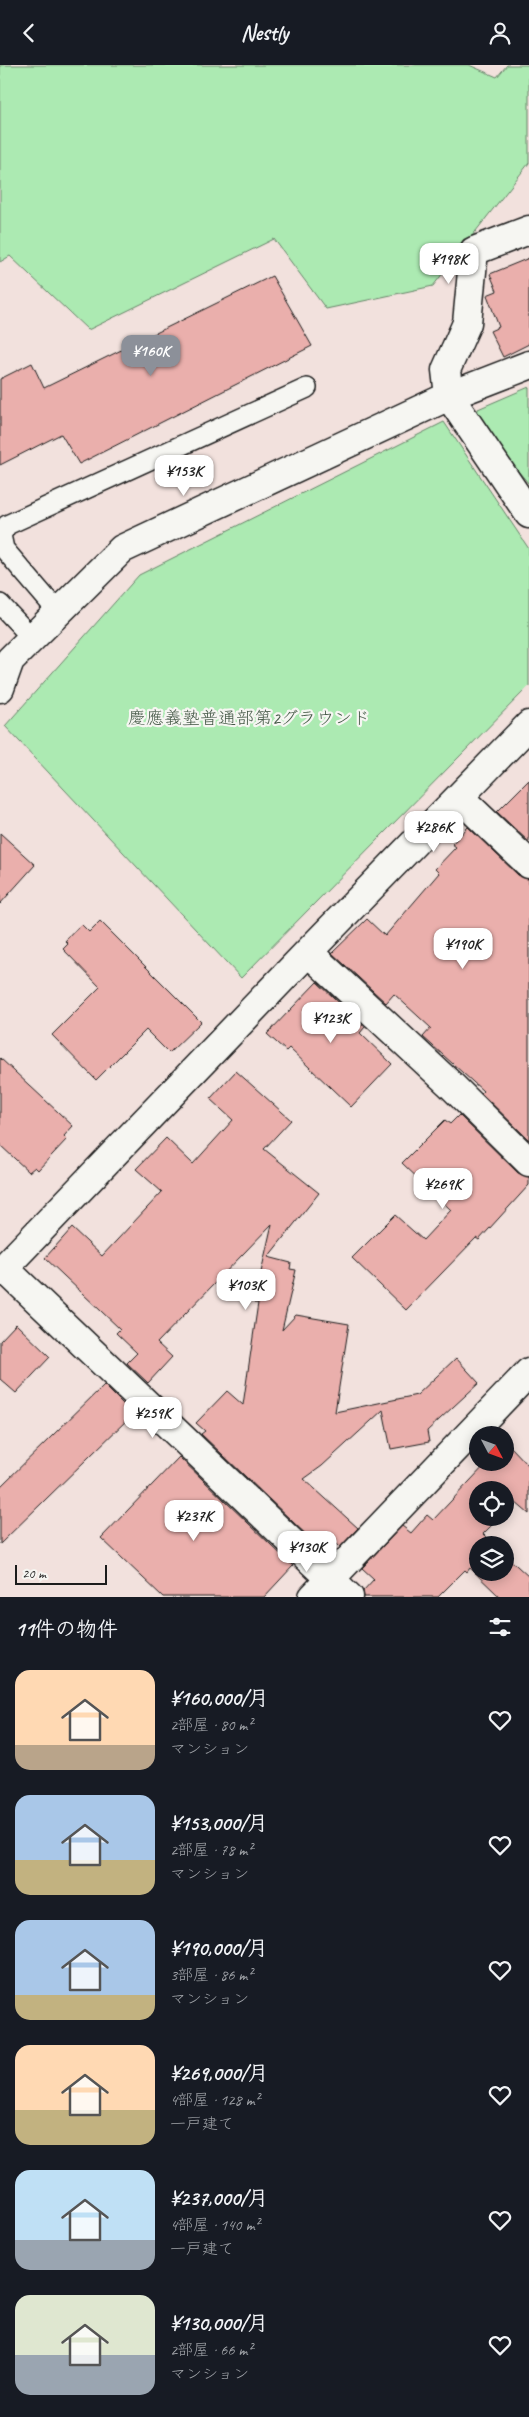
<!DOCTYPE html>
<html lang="ja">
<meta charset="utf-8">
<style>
body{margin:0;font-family:Caveat,"Klee One",sans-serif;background:#242831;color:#f1f3f6;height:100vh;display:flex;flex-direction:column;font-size:19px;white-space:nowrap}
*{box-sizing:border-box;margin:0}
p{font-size:16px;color:#9ea1a6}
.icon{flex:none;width:28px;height:28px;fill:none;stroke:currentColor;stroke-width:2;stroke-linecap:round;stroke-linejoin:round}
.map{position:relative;height:1532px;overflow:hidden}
.sheet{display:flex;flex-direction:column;background:#171b24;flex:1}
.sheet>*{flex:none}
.needle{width:32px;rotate:131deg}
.controls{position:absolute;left:469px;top:1361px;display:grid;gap:10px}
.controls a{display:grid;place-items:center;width:45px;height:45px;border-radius:50%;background:#171b24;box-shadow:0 2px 12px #0003;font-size:25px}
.scale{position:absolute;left:15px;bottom:12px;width:92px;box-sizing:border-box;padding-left:5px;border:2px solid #1c1c1c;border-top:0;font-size:14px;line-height:18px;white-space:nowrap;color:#1c1c1c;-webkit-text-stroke:4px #f6f6f2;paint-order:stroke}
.price{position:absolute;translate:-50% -42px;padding:0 11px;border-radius:10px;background:#fff;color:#222;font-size:16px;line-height:32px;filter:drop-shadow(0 1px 2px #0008)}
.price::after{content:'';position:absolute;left:50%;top:30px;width:15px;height:11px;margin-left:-8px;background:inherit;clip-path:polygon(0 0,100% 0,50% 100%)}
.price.active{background:#8c9099;color:#fff}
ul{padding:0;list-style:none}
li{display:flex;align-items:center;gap:15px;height:125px;padding:0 15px}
li span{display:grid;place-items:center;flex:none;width:140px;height:100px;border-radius:15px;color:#555}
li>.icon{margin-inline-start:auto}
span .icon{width:60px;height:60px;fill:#fffc;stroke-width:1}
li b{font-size:21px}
h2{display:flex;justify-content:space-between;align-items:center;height:60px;padding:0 15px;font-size:21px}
header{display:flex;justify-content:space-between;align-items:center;height:65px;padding:0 15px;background:#171b24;font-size:22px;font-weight:700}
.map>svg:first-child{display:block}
.green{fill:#aceab2;stroke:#648367}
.building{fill:#eaafac;stroke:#1c1c1c}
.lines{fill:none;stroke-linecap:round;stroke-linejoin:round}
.service-casing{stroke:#1c1c1c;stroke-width:22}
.minor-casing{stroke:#1c1c1c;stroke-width:31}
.service{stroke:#f6f6f2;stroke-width:19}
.minor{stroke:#f6f6f2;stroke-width:28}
.labels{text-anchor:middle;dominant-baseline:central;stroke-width:4.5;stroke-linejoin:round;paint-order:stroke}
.park-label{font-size:18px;fill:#475a49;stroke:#f6f6f2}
</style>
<header><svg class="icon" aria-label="back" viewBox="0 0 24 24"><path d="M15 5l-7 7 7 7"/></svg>Nestly<svg class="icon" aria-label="person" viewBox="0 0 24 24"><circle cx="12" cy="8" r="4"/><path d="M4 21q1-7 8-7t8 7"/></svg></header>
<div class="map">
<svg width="529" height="1532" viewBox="0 0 529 1532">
<rect width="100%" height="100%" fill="#f2e1dd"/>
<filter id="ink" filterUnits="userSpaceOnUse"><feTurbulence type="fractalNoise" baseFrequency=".02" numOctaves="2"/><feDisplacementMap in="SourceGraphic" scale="10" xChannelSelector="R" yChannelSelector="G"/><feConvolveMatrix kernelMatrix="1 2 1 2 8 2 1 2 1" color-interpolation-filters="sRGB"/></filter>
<g filter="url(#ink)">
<path class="green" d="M0 0H469L497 12 507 0H529V98L433 221 326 244 274 174 88 265 10 191 0 197Z
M529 322V419L476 356 478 344Z
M444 357 529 484V621L241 913 5 661 139 510Z"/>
<path class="building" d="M529 193V279L503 292 490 266 499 262 487 230 497 226 490 209Z
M272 211 312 281 79 399 61 369 0 400V314L32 298 44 323Z
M529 715V777L497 747Z
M468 762 518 810 529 814V1075L481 1028 483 1026 423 972 431 963 394 929 386 938 332 888 367 854 385 871 439 808 435 804 456 782 452 779Z
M0 768 35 800 0 839Z
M100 856 201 957 169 988 146 965 96 1015 52 970 100 922 63 884 68 879 65 876 81 859 89 867Z
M317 917 365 962 360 968 392 999 351 1042 289 983 286 986 267 969Z
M0 993 73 1061 64 1071 67 1074 38 1105 35 1102 29 1107 0 1080Z
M236 1006 291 1055 264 1084 319 1128 268 1192 291 1198 290 1204 296 1205 282 1265 296 1250 349 1259 335 1347 417 1330 456 1293 479 1318 427 1366 429 1377 391 1384 383 1345 322 1401 304 1414 358 1463 340 1482 337 1479 333 1483 320 1472 315 1478 201 1369 205 1366 196 1358 227 1326 243 1340 258 1238H254L272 1159 157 1278 172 1292 148 1318 127 1298 137 1288 116 1268 120 1264 45 1193 72 1163 102 1191 162 1127 136 1104 166 1073 193 1099 233 1055 210 1034Z
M459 1050 518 1108 529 1112V1120L479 1175 476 1173 406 1245 352 1193 395 1150 423 1175 451 1145 402 1098 445 1055 450 1059Z
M16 1259 50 1292 16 1328 0 1314V1276Z
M104 1320 133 1349 0 1479V1422Z
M510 1381 529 1401V1449L515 1437 505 1447V1425H478V1452H500L483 1469 494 1480H478V1508H505V1490L529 1512V1532H500L470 1503 467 1507 465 1505 438 1532H364L363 1526 374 1514 362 1503 402 1461 411 1468 427 1450 433 1455 487 1398H505V1387Z
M179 1392 293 1501 264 1532H163L101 1473Z"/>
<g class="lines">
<g class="service-casing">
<path id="service" d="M0 539 32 573
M58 547 4 484 1 470 7 460 307 323"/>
</g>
<g class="minor-casing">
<path id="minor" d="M529 165 474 186 467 258 446 305 449 331 529 449
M0 623 10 595 122 484 449 331 529 300
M459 732 529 799
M308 887 451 1020 529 1097
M4 1203 349 1532
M0 1207 308 887 529 660
M313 1532 529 1307"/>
</g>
<use href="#service" class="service"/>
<use href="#minor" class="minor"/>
</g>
</g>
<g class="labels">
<g class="park-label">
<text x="249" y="653">慶應義塾普通部第2グラウンド</text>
</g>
</g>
</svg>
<div class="controls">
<a><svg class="needle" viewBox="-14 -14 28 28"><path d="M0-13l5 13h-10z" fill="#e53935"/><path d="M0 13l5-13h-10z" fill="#9ea1a6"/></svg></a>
<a><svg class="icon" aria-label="locate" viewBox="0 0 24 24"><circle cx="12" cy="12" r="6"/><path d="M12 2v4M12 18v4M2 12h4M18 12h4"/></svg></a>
<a><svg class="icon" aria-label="layers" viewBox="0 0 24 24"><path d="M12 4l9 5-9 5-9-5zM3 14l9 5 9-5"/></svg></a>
</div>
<div class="scale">20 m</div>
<b class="price" style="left:449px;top:220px">¥198K</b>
<b class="price active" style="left:151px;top:312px">¥160K</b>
<b class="price" style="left:184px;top:432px">¥153K</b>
<b class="price" style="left:434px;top:788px">¥286K</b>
<b class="price" style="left:463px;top:905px">¥190K</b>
<b class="price" style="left:331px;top:979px">¥123K</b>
<b class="price" style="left:443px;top:1145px">¥269K</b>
<b class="price" style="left:246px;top:1246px">¥103K</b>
<b class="price" style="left:153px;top:1374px">¥259K</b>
<b class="price" style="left:194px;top:1477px">¥237K</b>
<b class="price" style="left:307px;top:1508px">¥130K</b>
</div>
<section class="sheet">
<h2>11件の物件<svg class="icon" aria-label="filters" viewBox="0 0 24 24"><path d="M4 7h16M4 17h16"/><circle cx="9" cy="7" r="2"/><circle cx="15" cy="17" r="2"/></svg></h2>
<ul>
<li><span style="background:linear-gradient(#ffd9b3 75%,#b9a48a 0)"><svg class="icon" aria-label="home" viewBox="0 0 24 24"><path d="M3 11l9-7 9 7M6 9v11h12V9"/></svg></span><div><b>¥160,000/月</b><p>2部屋 · 80 m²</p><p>マンション</p></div><svg class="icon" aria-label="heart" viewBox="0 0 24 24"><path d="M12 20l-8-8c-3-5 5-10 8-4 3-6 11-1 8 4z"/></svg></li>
<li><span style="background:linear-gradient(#a9c7e8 65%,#c2b280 0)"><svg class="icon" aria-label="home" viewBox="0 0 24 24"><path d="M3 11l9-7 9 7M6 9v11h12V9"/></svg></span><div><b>¥153,000/月</b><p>2部屋 · 78 m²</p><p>マンション</p></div><svg class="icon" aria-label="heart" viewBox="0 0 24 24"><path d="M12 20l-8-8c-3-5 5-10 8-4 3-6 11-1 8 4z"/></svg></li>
<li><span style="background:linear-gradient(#a9c7e8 75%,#c2b280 0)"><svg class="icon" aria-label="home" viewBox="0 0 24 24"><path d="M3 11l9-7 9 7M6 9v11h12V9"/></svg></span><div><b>¥190,000/月</b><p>3部屋 · 86 m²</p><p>マンション</p></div><svg class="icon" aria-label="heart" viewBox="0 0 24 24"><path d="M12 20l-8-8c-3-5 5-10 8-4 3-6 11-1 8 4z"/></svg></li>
<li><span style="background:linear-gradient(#ffd9b3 65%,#c2b280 0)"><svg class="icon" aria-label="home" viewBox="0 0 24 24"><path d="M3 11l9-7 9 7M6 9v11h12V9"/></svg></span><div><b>¥269,000/月</b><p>4部屋 · 128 m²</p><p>一戸建て</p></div><svg class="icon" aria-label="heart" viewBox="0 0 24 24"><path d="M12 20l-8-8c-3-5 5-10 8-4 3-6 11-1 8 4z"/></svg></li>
<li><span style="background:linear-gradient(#bfe0f5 70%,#9aa5b1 0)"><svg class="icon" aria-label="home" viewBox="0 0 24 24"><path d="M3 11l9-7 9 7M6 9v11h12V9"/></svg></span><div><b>¥237,000/月</b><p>4部屋 · 140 m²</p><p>一戸建て</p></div><svg class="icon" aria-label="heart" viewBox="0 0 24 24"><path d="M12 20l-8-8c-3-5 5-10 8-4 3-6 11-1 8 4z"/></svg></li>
<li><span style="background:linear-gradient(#dfe7d0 60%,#9aa5b1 0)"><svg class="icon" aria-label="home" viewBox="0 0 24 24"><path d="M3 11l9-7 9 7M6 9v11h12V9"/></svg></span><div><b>¥130,000/月</b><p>2部屋 · 66 m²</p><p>マンション</p></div><svg class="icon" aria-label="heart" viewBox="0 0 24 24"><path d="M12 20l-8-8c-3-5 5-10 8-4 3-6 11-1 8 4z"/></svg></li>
</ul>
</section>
